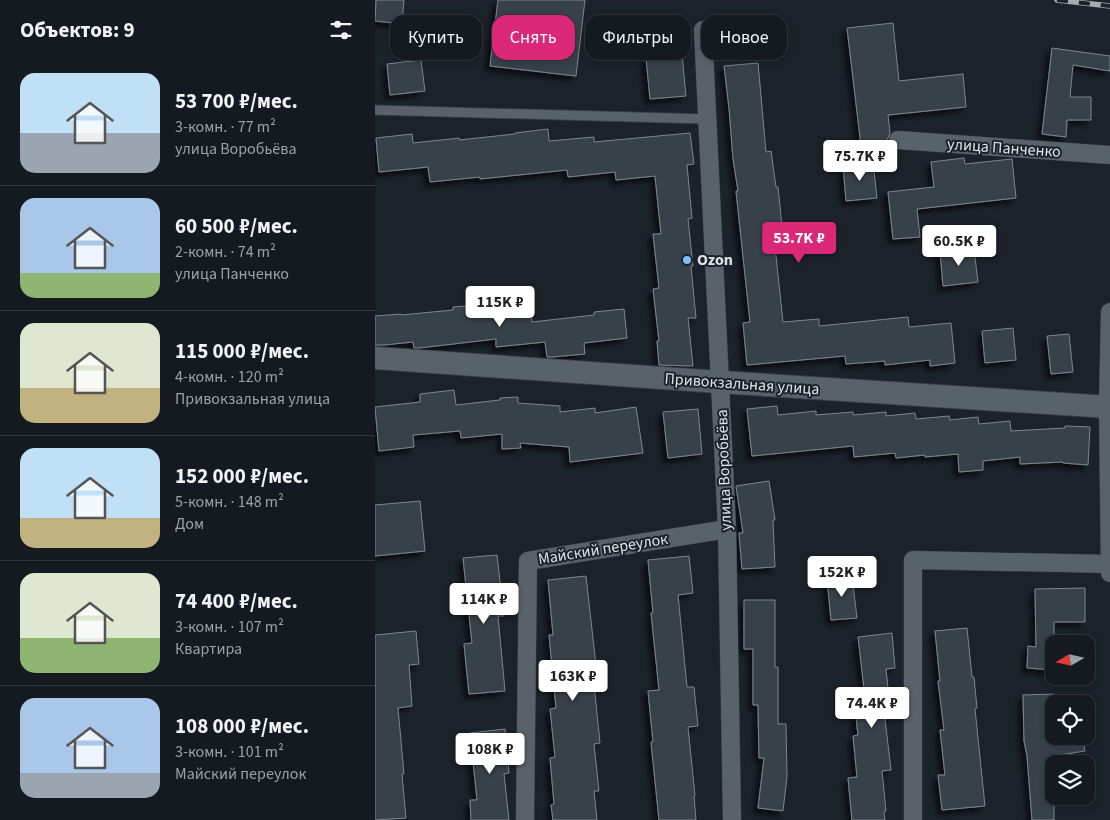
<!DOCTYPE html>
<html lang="ru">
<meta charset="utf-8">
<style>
body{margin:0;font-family:"Source Sans 3",sans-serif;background:#21272d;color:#f1f3f6;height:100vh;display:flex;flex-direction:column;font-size:19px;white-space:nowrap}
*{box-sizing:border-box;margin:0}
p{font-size:16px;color:#9da1a5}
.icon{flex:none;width:28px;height:28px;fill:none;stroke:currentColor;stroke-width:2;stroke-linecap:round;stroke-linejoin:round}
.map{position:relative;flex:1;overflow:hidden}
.side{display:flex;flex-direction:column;background:#141a20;width:375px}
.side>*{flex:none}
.top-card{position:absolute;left:15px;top:15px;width:475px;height:45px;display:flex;gap:10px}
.needle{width:32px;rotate:261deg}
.controls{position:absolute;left:670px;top:635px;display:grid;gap:10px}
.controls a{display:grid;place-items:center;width:50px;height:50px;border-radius:10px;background:#141a20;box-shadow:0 2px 8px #0003,0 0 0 1px #33383e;font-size:25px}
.price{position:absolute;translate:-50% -42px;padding:0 11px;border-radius:5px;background:#fff;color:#222;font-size:16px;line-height:32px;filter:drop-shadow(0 1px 2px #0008)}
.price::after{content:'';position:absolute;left:50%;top:30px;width:15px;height:11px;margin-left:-8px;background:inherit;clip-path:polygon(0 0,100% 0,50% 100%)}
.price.active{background:#db2777;color:#fff}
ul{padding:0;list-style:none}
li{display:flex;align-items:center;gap:15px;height:125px;padding:0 20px}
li+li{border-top:1px solid #33383e}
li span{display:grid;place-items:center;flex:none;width:140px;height:100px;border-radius:15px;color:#555}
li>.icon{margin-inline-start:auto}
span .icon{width:60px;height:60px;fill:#fffc;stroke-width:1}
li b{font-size:21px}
h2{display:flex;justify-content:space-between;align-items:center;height:60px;padding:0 20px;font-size:21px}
.chip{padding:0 18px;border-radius:15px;background:#141a20;box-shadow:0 2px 8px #0003,0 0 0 1px #33383e;font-size:18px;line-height:45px}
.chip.active{background:#db2777;color:#fff}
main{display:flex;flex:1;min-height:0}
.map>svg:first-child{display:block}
.building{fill:#384048;stroke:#7d8690;filter:url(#shadow)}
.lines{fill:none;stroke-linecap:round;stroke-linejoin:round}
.service-casing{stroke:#3a3f45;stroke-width:11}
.minor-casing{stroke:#3a3f45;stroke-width:19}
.tertiary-casing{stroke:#3a3f45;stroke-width:24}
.service{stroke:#59626b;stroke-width:9}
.minor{stroke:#59626b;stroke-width:18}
.tertiary{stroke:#59626b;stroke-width:22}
.rail-casing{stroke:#a5abb1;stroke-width:5.5}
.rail{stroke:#1b222a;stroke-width:4;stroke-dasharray:11;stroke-linecap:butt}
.poi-dot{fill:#80bdfa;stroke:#1b222a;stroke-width:2}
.labels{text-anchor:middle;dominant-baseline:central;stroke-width:4;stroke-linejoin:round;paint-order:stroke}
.street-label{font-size:16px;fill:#dde2e8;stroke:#1b222a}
.poi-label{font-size:16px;font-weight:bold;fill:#dde2e8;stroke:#1b222a;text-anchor:start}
</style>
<main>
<section class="side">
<h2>Объектов: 9<svg class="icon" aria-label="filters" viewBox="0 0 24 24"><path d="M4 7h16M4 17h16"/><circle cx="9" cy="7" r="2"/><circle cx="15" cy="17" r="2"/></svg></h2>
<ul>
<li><span style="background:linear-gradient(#bfe0f5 60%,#9aa5b1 0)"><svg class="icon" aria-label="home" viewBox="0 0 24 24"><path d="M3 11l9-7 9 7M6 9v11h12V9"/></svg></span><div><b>53 700 ₽/мес.</b><p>3-комн. · 77 m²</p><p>улица Воробьёва</p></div></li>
<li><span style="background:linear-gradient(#a9c7e8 75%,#8fb573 0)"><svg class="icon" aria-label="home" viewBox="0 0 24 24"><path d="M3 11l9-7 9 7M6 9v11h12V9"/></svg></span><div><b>60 500 ₽/мес.</b><p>2-комн. · 74 m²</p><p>улица Панченко</p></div></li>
<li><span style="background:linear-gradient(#dfe7d0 65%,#c2b280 0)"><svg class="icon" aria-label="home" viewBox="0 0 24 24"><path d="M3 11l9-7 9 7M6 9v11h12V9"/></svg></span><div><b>115 000 ₽/мес.</b><p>4-комн. · 120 m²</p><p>Привокзальная улица</p></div></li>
<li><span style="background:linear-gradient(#bfe0f5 70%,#c2b280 0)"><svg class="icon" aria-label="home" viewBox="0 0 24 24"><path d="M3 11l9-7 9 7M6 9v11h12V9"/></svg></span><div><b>152 000 ₽/мес.</b><p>5-комн. · 148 m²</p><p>Дом</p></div></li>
<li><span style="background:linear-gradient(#dfe7d0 65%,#8fb573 0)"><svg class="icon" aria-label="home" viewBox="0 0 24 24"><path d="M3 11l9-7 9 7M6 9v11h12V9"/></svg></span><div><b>74 400 ₽/мес.</b><p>3-комн. · 107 m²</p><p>Квартира</p></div></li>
<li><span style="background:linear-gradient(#a9c7e8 75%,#9aa5b1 0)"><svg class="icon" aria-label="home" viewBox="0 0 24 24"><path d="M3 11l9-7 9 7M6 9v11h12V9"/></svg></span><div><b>108 000 ₽/мес.</b><p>3-комн. · 101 m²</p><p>Майский переулок</p></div></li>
</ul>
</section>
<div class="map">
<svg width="735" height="820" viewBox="0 0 735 820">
<defs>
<filter id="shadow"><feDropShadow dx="-4.5" dy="4.5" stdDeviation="2.5" flood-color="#0009"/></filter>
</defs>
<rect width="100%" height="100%" fill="#1b222a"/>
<path class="building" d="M1 0H29L27 24 0 21Z
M123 0H210L201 76 115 66Z
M518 23 524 81 588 74 591 107 513 115 515 133 512 140 513 144 517 150 487 154 472 28Z
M677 48 735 56V71L698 65 695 97H716V120H692L691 137 667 134Z
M307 54 311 96 275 99 271 58Z
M46 60 50 91 15 95 12 64Z
M383 63 391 152 396 151 401 187H403L408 236 399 237 408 322 444 319V326L533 317 534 327 576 323 580 363 555 366V360L510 365V361L471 364 470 356 372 365 368 323 375 322 361 191H363L358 159 354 108 349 66Z
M173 129 174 141 219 137V142L315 133 319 164 312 165 317 218 313 219 318 266H316L321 318H313L318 366 284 365 282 341H284L278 289 284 288 278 234H286L280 176 241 180 240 172 193 177 192 170 105 179V177L55 182 53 167 4 172 1 138 37 134 38 143 84 138V140L140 134V133Z
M589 158 590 164 637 159 641 198 542 209 545 237 518 239 513 192 559 187 556 162Z
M498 162 502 198 471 201 468 165Z
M599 249 603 282 568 286 565 252Z
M155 301 157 322 219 315V312L249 309 252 338 209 343 210 354 177 357H172L170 342 121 347V339L44 348H39L38 342 9 345H0V316L26 314V315L78 310V307Z
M638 328 641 360 610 363 607 331Z
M694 334 698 372 676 374 672 336Z
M79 390 81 405 125 400V398L143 397V403L185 406V412L220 408V413L261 407 268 453 195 462 194 447 145 443 146 448 127 449V434L86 438 85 431 38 435 39 447 4 451 0 407 45 402V394Z
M402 406 403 415 441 411V415L478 412V415L511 412V416L540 413 541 419 574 416 575 420 603 417 604 424 635 421 636 431 690 428V426L715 427 713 465 688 463V462L645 464V457L608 461V470L584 472 583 454 550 457V455L521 458 520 453 479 457 478 446 377 456 372 409Z
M323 409 327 454 293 458 288 412Z
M394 481 400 520H398L400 567 367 569 364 533H368L361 486Z
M45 501 50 551 0 556V505Z
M122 555 129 616H123L130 691 94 694 89 644 97 643 88 558Z
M314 556 318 593 303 595 312 687H319L323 726 313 727 320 796H319L321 820H284L276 742H278L273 691 284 690 276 613H278L273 560Z
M211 576 223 683 219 684 225 743 219 744 224 791H219L222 820H178L176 805 179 804 175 758 180 757 175 709 181 708 174 635H178L173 580Z
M477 576 482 618 456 620 452 579Z
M710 588V622H679V670L652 668 653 646 661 647 660 589Z
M369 600H400V667H403V724H411L412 777 408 811 383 808 389 758H384L383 705H378V649H369Z
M592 628 597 677H599L602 708 600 709 610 806 567 810 563 775H570L565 730H569L563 681H565L560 631Z
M41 631 44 664 34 665 37 706 23 708 29 774H27L31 818 0 820V635Z
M517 633 520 668 511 669 516 718 510 719 516 770 507 771 511 811H509L510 820H477L473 778 482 777 478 736 483 735 478 690 489 689 483 637Z
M679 694V736H708L710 751 679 756V820H657L652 756 649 741 648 695Z
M130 729 134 773 129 774 134 820H96L95 800H102L95 733Z"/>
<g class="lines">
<g class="service-casing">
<path id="service" d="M0 110 332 119"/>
</g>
<g class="minor-casing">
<path id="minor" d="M328 30 352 529 357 820
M523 140 735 155
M735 312 733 407 735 573
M150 820 153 561 352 529
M538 820V560L735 564"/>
</g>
<g class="tertiary-casing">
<path id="tertiary" d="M0 358 345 382 735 407"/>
</g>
<use href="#service" class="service"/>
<use href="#minor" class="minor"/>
<use href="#tertiary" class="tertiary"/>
<g class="rail-casing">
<path id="rail" d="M682 0 735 6"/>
</g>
<use href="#rail" class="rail"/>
</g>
<circle class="poi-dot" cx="312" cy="260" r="5"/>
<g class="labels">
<g class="street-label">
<text transform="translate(629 148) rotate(4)">улица Панченко</text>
<text transform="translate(367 384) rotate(4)">Привокзальная улица</text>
<text transform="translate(349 470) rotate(-92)">улица Воробьёва</text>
<text transform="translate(228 549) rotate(-9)">Майский переулок</text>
</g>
<g class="poi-label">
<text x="322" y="260">Ozon</text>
</g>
</g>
</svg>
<div class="controls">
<a><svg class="needle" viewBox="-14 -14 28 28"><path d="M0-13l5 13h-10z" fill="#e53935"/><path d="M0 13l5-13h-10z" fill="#9da1a5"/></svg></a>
<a><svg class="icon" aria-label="locate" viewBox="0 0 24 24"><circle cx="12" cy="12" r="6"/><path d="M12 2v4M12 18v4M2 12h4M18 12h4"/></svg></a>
<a><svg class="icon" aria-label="layers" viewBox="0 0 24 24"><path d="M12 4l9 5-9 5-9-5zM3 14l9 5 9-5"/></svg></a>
</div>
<b class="price" style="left:485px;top:182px">75.7K ₽</b>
<b class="price active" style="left:424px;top:264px">53.7K ₽</b>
<b class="price" style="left:584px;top:267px">60.5K ₽</b>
<b class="price" style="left:125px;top:328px">115K ₽</b>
<b class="price" style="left:467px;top:598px">152K ₽</b>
<b class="price" style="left:109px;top:625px">114K ₽</b>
<b class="price" style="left:198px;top:702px">163K ₽</b>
<b class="price" style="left:497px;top:729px">74.4K ₽</b>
<b class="price" style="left:115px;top:775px">108K ₽</b>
<div class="top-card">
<a class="chip">Купить</a>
<a class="chip active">Снять</a>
<a class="chip">Фильтры</a>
<a class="chip">Новое</a>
</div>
</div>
</main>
